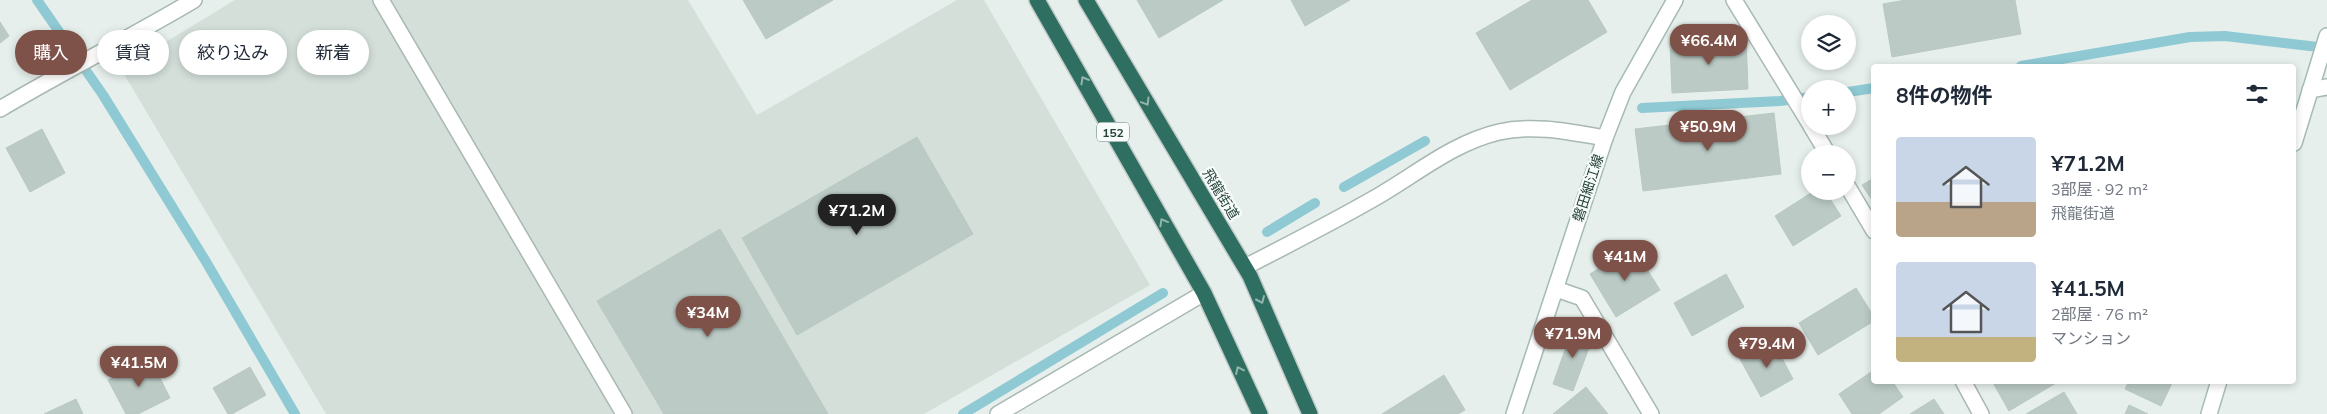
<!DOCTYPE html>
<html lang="ja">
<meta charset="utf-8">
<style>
body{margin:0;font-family:Mulish,"Noto Sans JP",sans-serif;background:#f2f2f3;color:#1f2937;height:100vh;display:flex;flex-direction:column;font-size:19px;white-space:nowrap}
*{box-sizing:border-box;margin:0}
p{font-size:16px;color:#747a83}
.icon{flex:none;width:28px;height:28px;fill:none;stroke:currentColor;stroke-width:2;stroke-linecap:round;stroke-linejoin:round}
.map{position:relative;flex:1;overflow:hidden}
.panel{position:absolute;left:1871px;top:64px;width:425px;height:320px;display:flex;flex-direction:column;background:#fff;border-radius:5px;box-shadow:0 2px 8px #0003}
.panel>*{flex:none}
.hud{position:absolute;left:15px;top:30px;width:475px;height:45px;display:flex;gap:10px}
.tools{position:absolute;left:1801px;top:15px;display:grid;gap:10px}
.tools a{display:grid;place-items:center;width:55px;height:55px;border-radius:50%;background:#fff;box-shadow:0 2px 8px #0003;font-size:25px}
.price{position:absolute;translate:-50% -42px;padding:0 11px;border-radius:18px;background:#7f5249;color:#fff;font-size:16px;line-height:32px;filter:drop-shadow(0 1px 2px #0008)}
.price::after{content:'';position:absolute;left:50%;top:30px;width:15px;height:11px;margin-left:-8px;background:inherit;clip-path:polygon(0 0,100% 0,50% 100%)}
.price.active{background:#222;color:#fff}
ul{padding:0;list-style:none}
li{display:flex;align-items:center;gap:15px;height:125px;padding:0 25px}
li span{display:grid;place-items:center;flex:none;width:140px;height:100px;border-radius:5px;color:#555}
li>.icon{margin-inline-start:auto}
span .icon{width:60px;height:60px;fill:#fffc;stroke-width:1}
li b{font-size:21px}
h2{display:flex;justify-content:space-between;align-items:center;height:60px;padding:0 25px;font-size:21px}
.tag{padding:0 18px;border-radius:22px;background:#fff;box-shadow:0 2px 8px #0003;font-size:18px;line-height:45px}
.tag.active{background:#7f5249;color:#fff}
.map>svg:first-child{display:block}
.built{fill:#d4dfda}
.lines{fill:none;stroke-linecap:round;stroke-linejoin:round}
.stream{stroke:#8ec9d4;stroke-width:10}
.building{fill:#bbcac4;stroke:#b8c9c2}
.street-casing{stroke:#a8b8b2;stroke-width:18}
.secondary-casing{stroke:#a4bbb3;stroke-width:18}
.highway-casing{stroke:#c2cac8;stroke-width:18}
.street{stroke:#fff;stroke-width:15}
.secondary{stroke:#fff;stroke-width:15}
.highway{stroke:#2f6f62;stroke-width:15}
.oneway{stroke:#93b5ae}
.labels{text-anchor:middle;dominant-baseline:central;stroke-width:4.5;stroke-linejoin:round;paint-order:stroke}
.shield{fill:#f7fbf9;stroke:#637a73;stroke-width:1}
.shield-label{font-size:12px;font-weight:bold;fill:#24423a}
.street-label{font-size:14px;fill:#24423a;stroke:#f7fbf9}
</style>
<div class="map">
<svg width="2327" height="414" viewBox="0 0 2327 414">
<rect width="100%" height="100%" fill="#e6efeb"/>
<path class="built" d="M235 0H688L757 115 957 0H984L1150 285 924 414H326L121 69Z"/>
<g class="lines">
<path class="stream" d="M37 0 103 95 205 260 295 414
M2021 66 2190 37 2225 36 2327 48
M1848 92 1874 88
M1642 108 1780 101 1810 97
M1344 187 1425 141
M1267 232 1315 203
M963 414 1163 293"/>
</g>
<path class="building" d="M743 0H833L766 39Z
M1137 0H1223L1159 38Z
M1291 0H1350L1305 26Z
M1532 0H1588L1607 32 1510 90 1476 33Z
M1906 0H2015L2021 34 1892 57 1883 4Z
M0 22 9 36 0 43Z
M1746 38 1748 89 1672 93 1670 42Z
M1774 113 1781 174 1643 191 1635 129Z
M42 129 65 173 30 192 6 148Z
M917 137 973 234 797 335 742 238Z
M1874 178V203L1862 185Z
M1814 191H1825L1841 216 1793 246 1775 216Z
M720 229 828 414H664L597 301Z
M1633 247 1660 290 1616 317 1590 274Z
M1726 274 1744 307 1692 336 1674 303Z
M1856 288 1874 317V321L1818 355 1799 323Z
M1573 327 1594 334 1573 391 1553 384Z
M1773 341 1793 379 1761 397 1740 359Z
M150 358 170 398 138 414H126L108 380Z
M250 367 266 395 232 414H228L213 388Z
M1874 370V381H1892L1903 397 1879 414H1852L1839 394Z
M1444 375 1465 410 1458 414H1382Z
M1992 381H2055L2056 383 2009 411Z
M2129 381H2173L2161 406 2125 389Z
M1586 387 1608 414H1553Z
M2064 392 2077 414H2026Z
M76 399 83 414H44Z
M1934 399 1944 414H1910Z
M2129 405 2148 414H2125Z"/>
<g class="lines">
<g class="street-casing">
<path id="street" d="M381 0 624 414
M1734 0 1810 124
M2310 90 2327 87
M0 109C64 71 130 38 194 0
M1811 126 1828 154
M1848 187 1874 231
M1245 267C1288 245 1331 223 1373 199 1414 176 1452 143 1499 132 1535 124 1570 132 1605 138
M1556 289 1582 298 1651 414
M1963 381 1981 414
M998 414 1204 293"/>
</g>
<g class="secondary-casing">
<path id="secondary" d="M2294 143 2327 36
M1514 414 1605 138 1623 92 1675 0
M2209 414 2219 381"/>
</g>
<g class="highway-casing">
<path id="highway" d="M1037 0 1204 293 1260 414
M1086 0 1250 276 1310 414"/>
</g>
<use href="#street" class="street"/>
<use href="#secondary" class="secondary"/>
<use href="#highway" class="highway"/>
</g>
<defs><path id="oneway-chevron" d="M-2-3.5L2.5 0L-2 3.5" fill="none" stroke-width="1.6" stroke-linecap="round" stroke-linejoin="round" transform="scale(1.25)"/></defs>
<g class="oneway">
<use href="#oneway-chevron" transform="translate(1084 80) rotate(-120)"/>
<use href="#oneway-chevron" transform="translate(1146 102) rotate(59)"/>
<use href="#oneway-chevron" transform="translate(1163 222) rotate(-119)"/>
<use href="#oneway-chevron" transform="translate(1261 300) rotate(66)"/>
<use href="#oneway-chevron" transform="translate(1239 370) rotate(-115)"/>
</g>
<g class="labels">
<rect class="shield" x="1097" y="122.5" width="32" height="19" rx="4"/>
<g class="shield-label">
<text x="1113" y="132">152</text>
</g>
<g class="street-label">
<text transform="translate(1588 188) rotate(-72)">磐田細江線</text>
<text transform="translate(1221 194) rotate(59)">飛龍街道</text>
</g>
</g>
</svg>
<div class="tools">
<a><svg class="icon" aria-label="layers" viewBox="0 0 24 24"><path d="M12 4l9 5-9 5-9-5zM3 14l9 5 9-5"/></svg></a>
<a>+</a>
<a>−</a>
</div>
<b class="price" style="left:1709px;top:66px">¥66.4M</b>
<b class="price" style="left:1708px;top:152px">¥50.9M</b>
<b class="price active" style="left:857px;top:236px">¥71.2M</b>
<b class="price" style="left:1625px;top:282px">¥41M</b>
<b class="price" style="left:708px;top:338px">¥34M</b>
<b class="price" style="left:1573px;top:359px">¥71.9M</b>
<b class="price" style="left:1767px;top:369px">¥79.4M</b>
<b class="price" style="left:139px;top:388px">¥41.5M</b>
<div class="hud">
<a class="tag active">購入</a>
<a class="tag">賃貸</a>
<a class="tag">絞り込み</a>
<a class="tag">新着</a>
</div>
<section class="panel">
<h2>8件の物件<svg class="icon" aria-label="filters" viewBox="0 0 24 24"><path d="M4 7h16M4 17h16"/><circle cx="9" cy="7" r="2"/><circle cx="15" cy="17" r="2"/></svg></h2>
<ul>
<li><span style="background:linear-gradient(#c9d6e8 65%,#b9a48a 0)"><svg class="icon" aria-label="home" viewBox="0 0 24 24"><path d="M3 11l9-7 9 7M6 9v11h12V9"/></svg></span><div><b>¥71.2M</b><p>3部屋 · 92 m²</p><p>飛龍街道</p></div></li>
<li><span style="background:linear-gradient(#c9d6e8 75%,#c2b280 0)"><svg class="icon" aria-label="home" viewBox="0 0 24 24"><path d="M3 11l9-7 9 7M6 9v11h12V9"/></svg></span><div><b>¥41.5M</b><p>2部屋 · 76 m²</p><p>マンション</p></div></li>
</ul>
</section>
</div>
